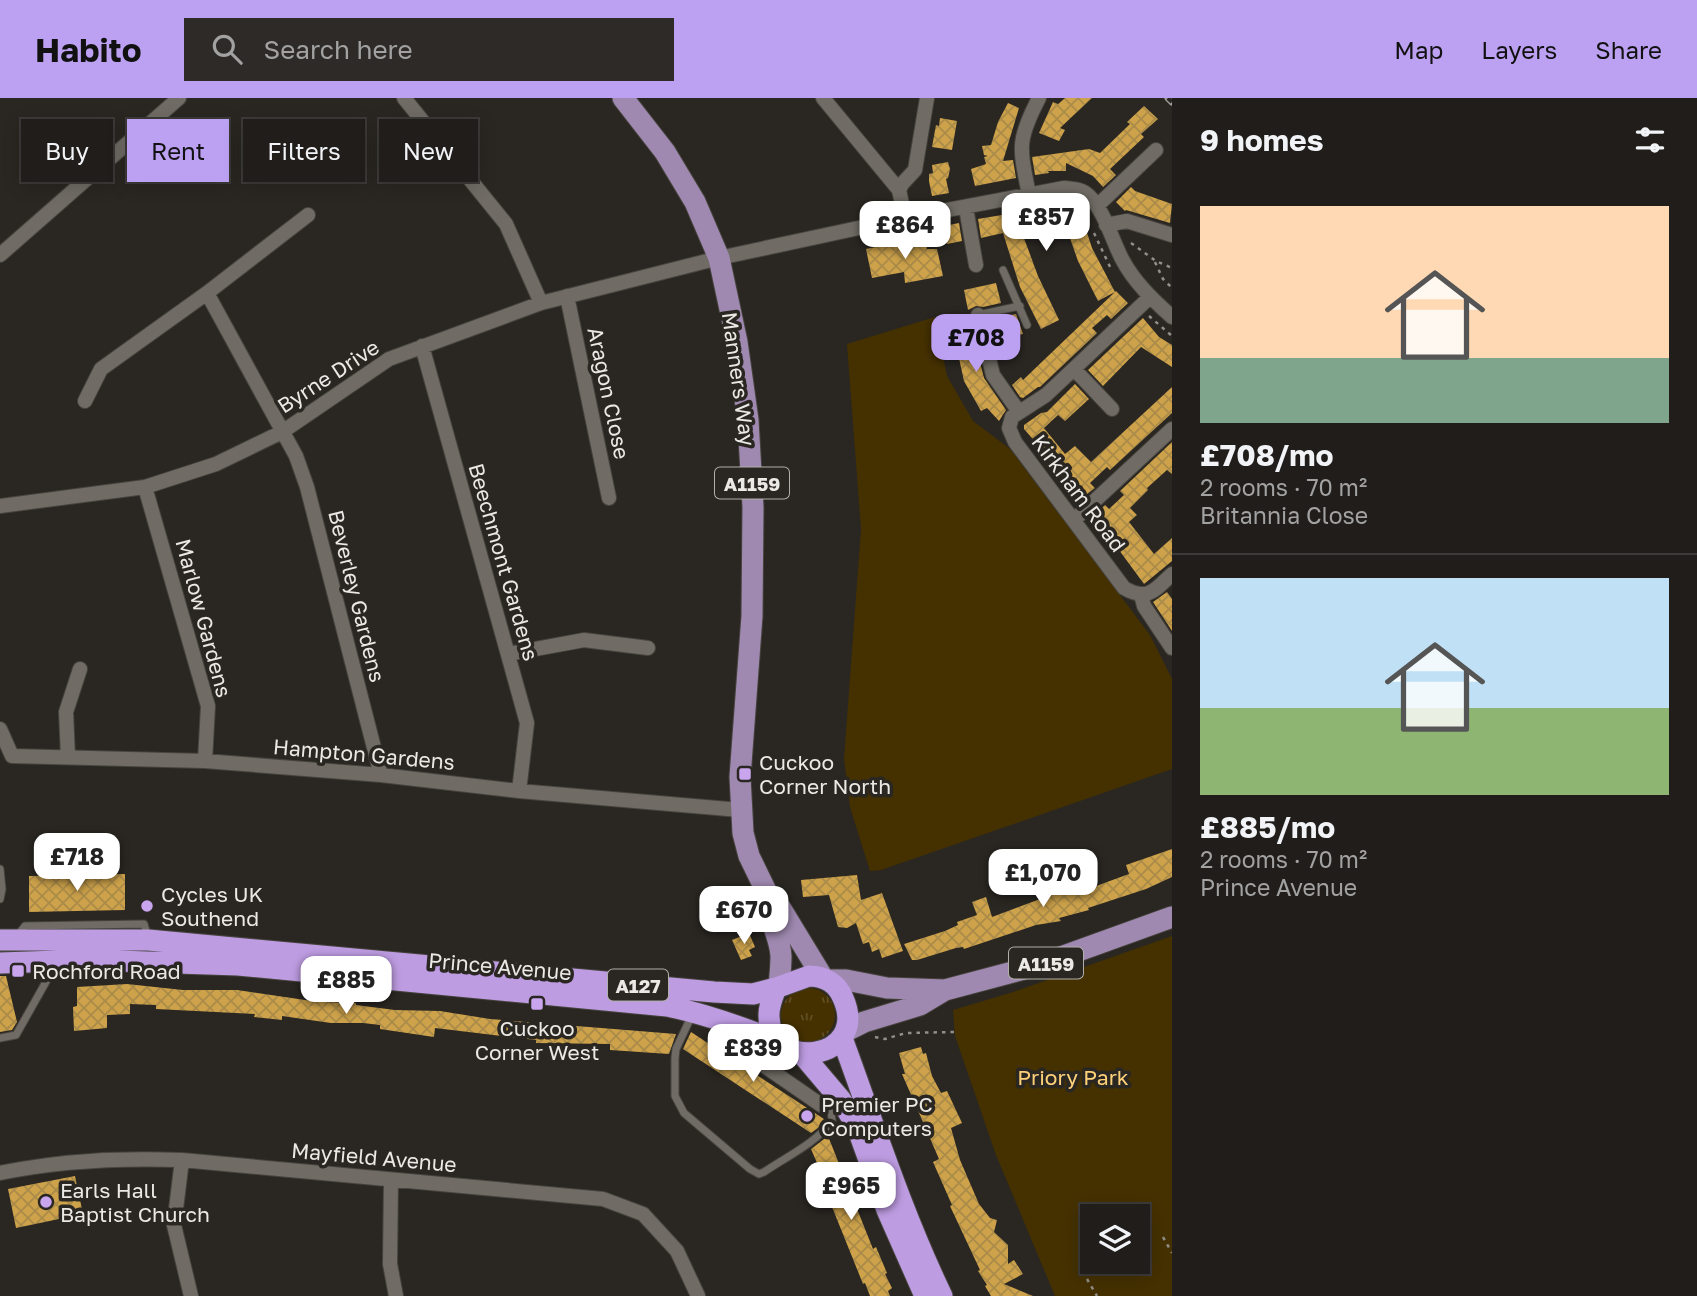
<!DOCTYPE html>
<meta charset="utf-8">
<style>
body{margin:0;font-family:"Golos Text",sans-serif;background:#2d2a27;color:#f1f3f6;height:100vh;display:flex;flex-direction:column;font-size:26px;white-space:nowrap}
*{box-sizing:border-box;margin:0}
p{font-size:23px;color:#a2a2a2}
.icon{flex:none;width:38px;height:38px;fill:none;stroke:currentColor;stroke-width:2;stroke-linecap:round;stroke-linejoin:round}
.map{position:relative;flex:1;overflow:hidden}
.drawer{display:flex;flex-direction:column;background:#201d1a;width:525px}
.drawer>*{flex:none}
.guide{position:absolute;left:21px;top:21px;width:665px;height:63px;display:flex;gap:14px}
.controls{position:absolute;left:1080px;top:1106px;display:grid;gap:14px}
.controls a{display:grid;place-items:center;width:70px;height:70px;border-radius:0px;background:#201d1a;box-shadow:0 4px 18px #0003,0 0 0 2px #3d3b39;font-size:35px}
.price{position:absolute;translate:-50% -60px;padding:0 16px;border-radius:14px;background:#fff;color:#222;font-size:23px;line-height:46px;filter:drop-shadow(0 2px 4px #0008)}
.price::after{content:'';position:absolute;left:50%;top:42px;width:21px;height:16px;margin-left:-10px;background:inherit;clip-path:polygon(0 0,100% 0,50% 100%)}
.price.selected{background:#bca0f2;color:#111}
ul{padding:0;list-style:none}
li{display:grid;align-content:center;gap:14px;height:371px;padding:0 28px}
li+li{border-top:2px solid #3d3b39}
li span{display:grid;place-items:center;height:217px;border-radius:0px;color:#555}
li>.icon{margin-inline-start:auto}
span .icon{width:126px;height:126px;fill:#fffc;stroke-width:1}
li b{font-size:30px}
h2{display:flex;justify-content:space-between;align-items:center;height:84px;padding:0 28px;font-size:30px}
.pill{padding:0 24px;border-radius:0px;background:#201d1a;box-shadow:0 4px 18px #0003,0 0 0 2px #3d3b39;font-size:24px;line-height:63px}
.pill.selected{background:#bca0f2;color:#111}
header{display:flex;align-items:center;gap:42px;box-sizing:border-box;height:98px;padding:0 35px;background:#bca0f2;color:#111}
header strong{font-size:33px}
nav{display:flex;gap:38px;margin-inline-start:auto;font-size:24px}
.search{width:490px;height:63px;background:#2d2a27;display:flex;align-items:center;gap:18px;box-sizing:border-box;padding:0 24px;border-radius:0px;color:#a2a2a2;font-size:26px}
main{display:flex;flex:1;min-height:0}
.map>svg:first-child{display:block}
.grass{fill:url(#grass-tufts)}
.green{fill:#453100;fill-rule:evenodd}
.building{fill:url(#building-cross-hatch)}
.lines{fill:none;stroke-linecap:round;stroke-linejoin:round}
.lane-casing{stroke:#47443f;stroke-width:9}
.street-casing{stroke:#47443f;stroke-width:16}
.primary-casing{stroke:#47443f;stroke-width:23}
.highway-casing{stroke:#47443f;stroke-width:23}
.path{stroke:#918f8a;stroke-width:2.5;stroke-dasharray:3.5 5;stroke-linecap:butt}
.lane{stroke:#706c65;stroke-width:7}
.street{stroke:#706c65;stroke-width:14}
.primary{stroke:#9f89b0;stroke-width:21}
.highway{stroke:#be9ce2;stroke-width:21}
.rail-casing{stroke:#a19f9b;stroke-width:7}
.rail{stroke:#2a2722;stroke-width:4.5;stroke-dasharray:13;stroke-linecap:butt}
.poi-dot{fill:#c9a5ee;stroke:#2a2722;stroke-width:2.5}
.labels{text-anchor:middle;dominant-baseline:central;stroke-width:7;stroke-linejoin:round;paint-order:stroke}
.shield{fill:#2a2722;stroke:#b1afaa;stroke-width:2}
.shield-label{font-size:19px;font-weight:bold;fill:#ebe9e5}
.street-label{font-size:21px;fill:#ebe9e5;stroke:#2a2722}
.poi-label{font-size:21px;fill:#ebe9e5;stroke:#2a2722;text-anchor:start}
.park-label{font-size:21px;fill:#fed179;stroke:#2a2722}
</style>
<header>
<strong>Habito</strong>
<div class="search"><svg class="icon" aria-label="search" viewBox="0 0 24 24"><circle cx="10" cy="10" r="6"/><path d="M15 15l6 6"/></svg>Search here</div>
<nav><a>Map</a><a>Layers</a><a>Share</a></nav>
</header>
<main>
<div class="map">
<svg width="1172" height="1198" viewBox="0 0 1172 1198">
<defs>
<pattern id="grass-tufts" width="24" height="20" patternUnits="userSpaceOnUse" patternTransform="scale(1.75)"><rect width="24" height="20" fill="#453100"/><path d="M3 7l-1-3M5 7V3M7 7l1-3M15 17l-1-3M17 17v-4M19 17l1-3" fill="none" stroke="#604f25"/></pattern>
<pattern id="building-cross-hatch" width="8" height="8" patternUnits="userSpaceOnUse" patternTransform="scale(1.75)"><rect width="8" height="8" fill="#cda24a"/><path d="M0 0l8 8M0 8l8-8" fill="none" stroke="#ab8b49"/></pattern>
</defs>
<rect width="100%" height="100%" fill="#2a2722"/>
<path class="grass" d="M781 917a27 27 0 1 1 54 0a27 27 0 1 1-54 0Z"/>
<path class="green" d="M935 219 947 278 973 323 1010 351 1150 537 1172 581V671L881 772 870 773 850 709 844 661 861 431 847 246Z
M1172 838V1198H1055L996 1057 955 938 953 912 1013 894ZM1092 1118H1138V1164H1092Z"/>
<path class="building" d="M1065 0H1092L1060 30 1065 32 1059 43 1039 35 1053 4 1058 6Z
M1008 5 1019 10 1003 63 1013 62 1016 80 975 88 971 71 986 66 984 59 988 58 984 57 982 48 991 47 998 24Z
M1144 8 1158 21 1141 36 1144 39 1110 71 1116 77 1103 89 1093 78 1066 65V73H1048L1049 75 1035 77 1032 59 1089 51 1100 55 1130 26 1127 24Z
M940 20 957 23 952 52 932 49 936 27 939 28Z
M948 64 950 71 948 80 946 81 949 95 932 98 929 83V76L933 75 932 67Z
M1131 89 1135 93 1172 106 1170 125 1126 112 1125 113 1116 104Z
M1077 104 1092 150 1115 194 1098 203 1078 163 1064 123 1021 132 1038 178 1059 222 1041 231 1020 189 1003 135 981 140 978 121Z
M959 125 962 143 947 146 944 128Z
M925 139 927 151H937L943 178 905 185 904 174 872 180 866 151Z
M996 185 1001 205 983 209 976 208 968 212 964 192Z
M1116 193 1128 205 1111 221 1107 217 1092 230 1097 235 1040 289H1038L1023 300 1020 299 1012 287 1021 279 1023 282Z
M1016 216 1023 236 1001 241 996 220Z
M1143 220 1159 239 1172 247V269L1141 249 1103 288 1088 272Z
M971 229 984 280 1006 312 999 323 987 310 981 313 964 283 953 233Z
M1075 286 1089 301 1065 323 1058 317 1044 330 1065 356 1075 348 1091 364 1172 289V315L1110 372 1107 369 1090 385 1095 390 1078 403 1040 359 1045 355 1024 331V327L1041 315 1047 314Z
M1172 344V376L1167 372 1147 390 1148 392 1130 410 1137 417 1129 424 1154 456 1172 440V463L1144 486 1119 452 1117 454 1112 451 1088 422 1105 407 1109 411 1124 397 1120 393Z
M1167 494 1172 501V533L1153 504Z
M1172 751V779L1146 791 1088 810 1089 812 1059 820 1061 823 1036 827 964 851 963 849 956 850 917 862H912L904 846 945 833 958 827 957 824 977 817 972 804 986 799 992 819 1091 782 1094 789 1107 784 1129 776 1126 767Z
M125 776V812L29 814V778Z
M857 777 861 802 882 795 903 853 882 860 879 851 872 854 869 844 863 846 856 825 847 830 838 829 829 797 803 799 801 782Z
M749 835 755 849 749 852 752 858 741 862 732 842Z
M0 878H6L17 924 12 932 0 934Z
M127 886 183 892H237L312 903V899L323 900V904L356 905V907L395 912 440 913 490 921 676 936 669 956 610 952V946L536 945V942L435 930 434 939 380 931V927L363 925H331L282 918V922L254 919 255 916 156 911V907L130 906V916L107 917V930L74 933 73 909 77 908V889Z
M691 934 824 1021 818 1030 811 1035 683 951Z
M921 949 923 956 926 955 932 978 941 995 947 993 962 1025 951 1030 960 1062 979 1106 990 1120 997 1122 994 1134 1008 1147V1166L1014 1162 1023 1176 1004 1186 1033 1198H991L985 1188 987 1187 978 1173 980 1172 950 1108 952 1107 933 1064 939 1061 902 976H905L899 955Z
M828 1038 873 1151 876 1149 887 1175 885 1176 892 1190 888 1193 890 1198H870L865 1185 863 1186 824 1089 827 1088 811 1051Z
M75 1078 83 1116 16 1130 8 1091Z"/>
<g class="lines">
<g class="lane-casing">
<path id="lane" d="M1003 172 1027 227
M978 217 1020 208
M0 771 2 791 0 801
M18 837 25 828 144 826 148 840
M692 917 676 951 675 960V998L684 1015 750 1071 759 1076 764 1074C786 1059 816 1045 832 1023L831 1010
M0 940 16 937 47 882 60 867"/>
</g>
<g class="street-casing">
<path id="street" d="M404 0 506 126 541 205
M823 0 899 92
M1029 97C1020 50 1016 44 1039 0
M1097 108 1156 52
M966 110 976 167
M905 120 1064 90C1074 91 1082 91 1089 98 1105 114 1112 142 1122 161 1134 184 1153 202 1172 219
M1106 127 1127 123 1172 137
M0 157 179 0
M207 195 296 358 307 389 381 677
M567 198 609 400
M1150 199 1046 297 1012 319 1009 330 1015 344 1124 490C1148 504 1155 492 1172 476
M978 217 993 277 1019 314
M422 248 527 625 519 693
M1074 271 1112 311
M85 303 101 271 207 195 308 117
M145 389 208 608 205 663
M0 408 145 389 216 366 282 334 389 261 541 205 719 160 905 120 899 92 902 86 915 72 927 0
M1074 422 1172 331
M1141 497 1144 508 1172 550
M508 556 584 542 648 550
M0 631 12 658 205 663 381 677 519 693 740 712
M68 659 66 614 80 571
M739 927V947L747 956 821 1007 831 1010 841 1002
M182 1062 174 1127 191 1198
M0 1075C61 1062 120 1060 182 1062L603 1101 643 1116 677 1153 698 1198
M391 1082 390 1166 396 1198"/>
</g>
<g class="primary-casing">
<path id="primary" d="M623 0 665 54 695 104 719 160 737 244 748 322 753 409 752 518 740 679 743 735 749 758 767 795 781 811 823 880
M767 801C768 821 780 838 781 858 781 868 780 878 779 888
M828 882H846L887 890 945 892 1039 867 1172 819
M846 933 864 924 920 907 945 892"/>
</g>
<g class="highway-casing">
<path id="highway" d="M0 842H148L714 894 753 896 776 890
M0 865 87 862 238 867 667 908C706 916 742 929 779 944
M809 878C824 878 837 885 843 900 871 963 767 976 769 916 769 907 773 898 776 890Z
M842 940C874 1027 902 1115 942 1198
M802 956 841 1002 857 1029 887 1112 925 1198"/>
</g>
<path class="path" d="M1094 135 1112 173
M1131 145 1156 163 1172 170
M1155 164 1163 181 1172 190
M1149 218 1172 238
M875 939 885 941 906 935 955 934
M1163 1139 1172 1155
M1087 1181 1097 1198"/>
<use href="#lane" class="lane"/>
<use href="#street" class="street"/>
<use href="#primary" class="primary"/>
<use href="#highway" class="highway"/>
<g class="rail-casing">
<path id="rail" d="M1168 0 1172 4"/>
</g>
<use href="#rail" class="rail"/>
</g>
<g class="poi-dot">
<rect x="738" y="669" width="14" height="14" rx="3.5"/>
<circle cx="147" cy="808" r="7"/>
<rect x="11" y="866" width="14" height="14" rx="3.5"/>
<rect x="530" y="899" width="14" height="14" rx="3.5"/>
<circle cx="807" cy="1018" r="7"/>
<circle cx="46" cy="1104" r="7"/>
</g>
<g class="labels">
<g class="shield">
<rect x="715" y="369.5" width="74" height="31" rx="5"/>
<rect x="1009" y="849.5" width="74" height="31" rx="5"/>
<rect x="608" y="871.5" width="60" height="31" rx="5"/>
</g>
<g class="shield-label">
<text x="752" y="385">A1159</text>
<text x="1046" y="865">A1159</text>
<text x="638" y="887">A127</text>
</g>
<g class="street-label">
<text transform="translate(328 278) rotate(-33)">Byrne Drive</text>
<text transform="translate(739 281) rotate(82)">Manners Way</text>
<text transform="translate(609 295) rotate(78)">Aragon Close</text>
<text transform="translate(1079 395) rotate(53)">Kirkham Road</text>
<text transform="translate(504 464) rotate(74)">Beechmont Gardens</text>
<text transform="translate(357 498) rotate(76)">Beverley Gardens</text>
<text transform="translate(204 520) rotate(75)">Marlow Gardens</text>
<text transform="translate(364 656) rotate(5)">Hampton Gardens</text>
<text transform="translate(500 868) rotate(5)">Prince Avenue</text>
<text transform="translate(374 1059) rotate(5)">Mayfield Avenue</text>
</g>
<g class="poi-label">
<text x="759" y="664">Cuckoo<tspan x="759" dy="24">Corner North</tspan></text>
<text x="161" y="796">Cycles UK<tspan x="161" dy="24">Southend</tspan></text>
<text x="32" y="873">Rochford Road</text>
<text x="537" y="930" text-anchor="middle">Cuckoo<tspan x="537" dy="24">Corner West</tspan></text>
<text x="821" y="1006">Premier PC<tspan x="821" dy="24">Computers</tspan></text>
<text x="60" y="1092">Earls Hall<tspan x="60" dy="24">Baptist Church</tspan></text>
</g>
<g class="park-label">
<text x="1073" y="979">Priory Park</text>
</g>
</g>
</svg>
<div class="controls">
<a><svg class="icon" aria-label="layers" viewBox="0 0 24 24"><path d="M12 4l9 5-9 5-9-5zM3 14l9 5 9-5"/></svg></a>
</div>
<b class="price" style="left:1046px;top:155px">£857</b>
<b class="price" style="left:905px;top:163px">£864</b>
<b class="price selected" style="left:976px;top:276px">£708</b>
<b class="price" style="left:77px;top:795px">£718</b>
<b class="price" style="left:1043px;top:811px">£1,070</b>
<b class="price" style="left:744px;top:848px">£670</b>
<b class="price" style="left:346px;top:918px">£885</b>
<b class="price" style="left:753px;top:986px">£839</b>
<b class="price" style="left:851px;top:1124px">£965</b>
<div class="guide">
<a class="pill">Buy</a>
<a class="pill selected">Rent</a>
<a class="pill">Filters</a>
<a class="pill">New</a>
</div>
</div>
<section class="drawer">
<h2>9 homes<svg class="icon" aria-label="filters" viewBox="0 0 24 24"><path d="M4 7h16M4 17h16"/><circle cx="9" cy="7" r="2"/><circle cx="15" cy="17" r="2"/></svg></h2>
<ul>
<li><span style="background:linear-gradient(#ffd9b3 70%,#7fa58c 0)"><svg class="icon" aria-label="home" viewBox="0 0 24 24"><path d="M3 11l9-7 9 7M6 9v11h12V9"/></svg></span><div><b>£708/mo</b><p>2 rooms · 70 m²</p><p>Britannia Close</p></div></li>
<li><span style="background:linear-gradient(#bfe0f5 60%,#8fb573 0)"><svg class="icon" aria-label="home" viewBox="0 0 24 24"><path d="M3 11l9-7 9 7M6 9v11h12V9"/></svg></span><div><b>£885/mo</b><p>2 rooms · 70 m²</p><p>Prince Avenue</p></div></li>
</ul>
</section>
</main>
